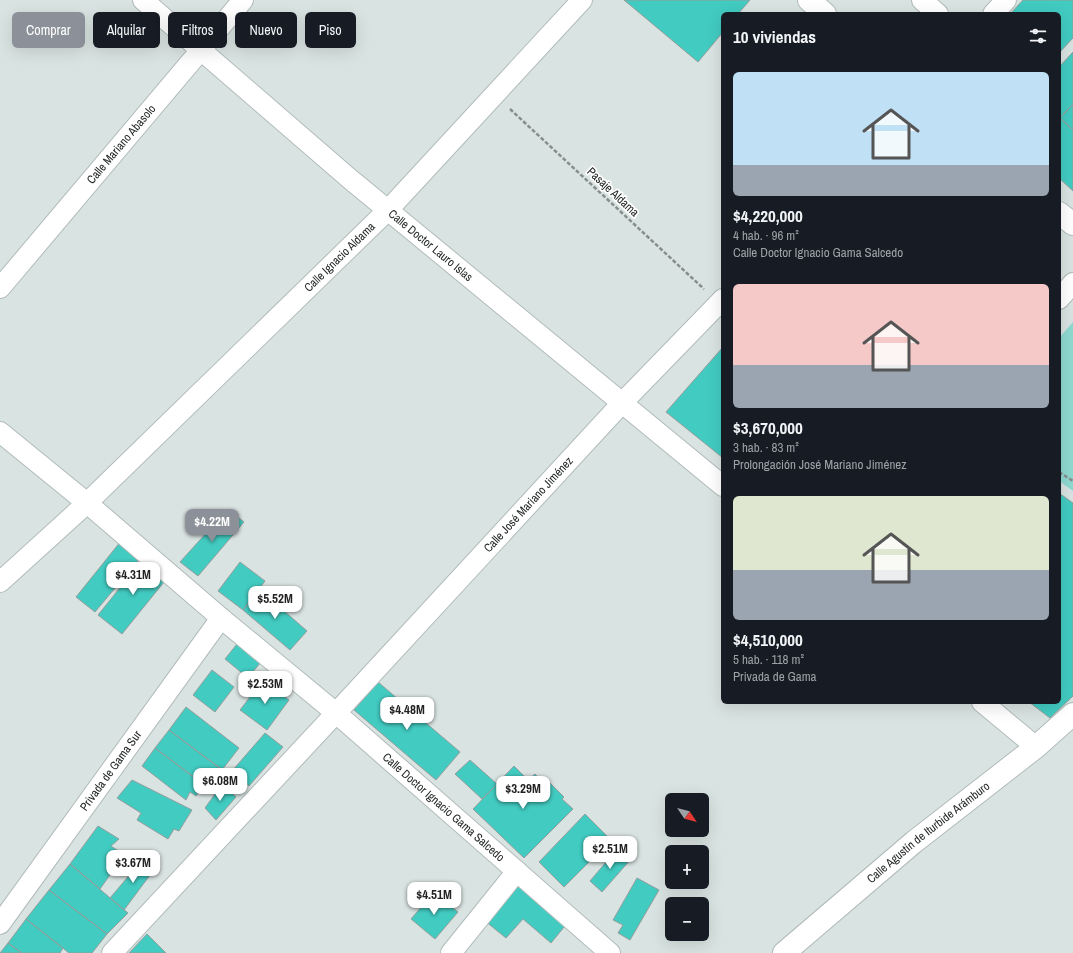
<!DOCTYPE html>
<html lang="es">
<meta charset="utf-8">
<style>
body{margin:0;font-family:"Archivo Narrow",sans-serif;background:#20242c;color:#f1f3f6;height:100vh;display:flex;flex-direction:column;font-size:15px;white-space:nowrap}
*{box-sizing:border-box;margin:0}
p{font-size:13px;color:#9ea1a6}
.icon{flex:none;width:22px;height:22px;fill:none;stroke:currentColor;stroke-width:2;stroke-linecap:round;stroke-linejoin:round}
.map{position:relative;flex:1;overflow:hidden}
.sheet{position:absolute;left:721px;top:12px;width:340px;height:692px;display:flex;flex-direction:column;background:#171b24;border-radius:6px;box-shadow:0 4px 16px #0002}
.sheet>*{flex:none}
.banner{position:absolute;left:12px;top:12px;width:380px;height:36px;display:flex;gap:8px}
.needle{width:26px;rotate:125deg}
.tools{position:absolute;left:665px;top:793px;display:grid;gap:8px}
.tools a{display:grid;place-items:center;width:44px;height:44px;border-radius:6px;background:#171b24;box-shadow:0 4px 16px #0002;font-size:20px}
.price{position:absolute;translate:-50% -34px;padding:0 9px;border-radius:8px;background:#fff;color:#222;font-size:13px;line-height:26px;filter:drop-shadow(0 1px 2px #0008)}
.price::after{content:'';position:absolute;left:50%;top:24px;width:12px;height:9px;margin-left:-6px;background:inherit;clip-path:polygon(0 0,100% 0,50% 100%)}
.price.active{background:#8c9099;color:#fff}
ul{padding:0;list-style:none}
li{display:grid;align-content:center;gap:8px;height:212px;padding:0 12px}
li span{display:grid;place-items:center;height:124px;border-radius:6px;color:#555}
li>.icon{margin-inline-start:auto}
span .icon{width:72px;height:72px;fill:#fffc;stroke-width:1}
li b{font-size:17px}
h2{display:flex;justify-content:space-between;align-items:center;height:48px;padding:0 12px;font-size:17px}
.pill{padding:0 14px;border-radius:6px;background:#171b24;box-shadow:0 4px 16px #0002;font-size:14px;line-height:36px}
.pill.active{background:#8c9099;color:#fff}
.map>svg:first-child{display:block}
.green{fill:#8ed9d1}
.building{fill:#42cbc1;stroke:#949e9c}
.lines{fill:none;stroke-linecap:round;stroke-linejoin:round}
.minor-casing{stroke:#b1bbba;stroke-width:22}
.tertiary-casing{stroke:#b1bbba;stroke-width:24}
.path{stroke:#878e8d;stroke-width:2.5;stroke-dasharray:4 2;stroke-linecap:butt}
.minor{stroke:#fff;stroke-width:20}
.tertiary{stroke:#fff;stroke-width:22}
.labels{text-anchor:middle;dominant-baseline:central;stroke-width:3.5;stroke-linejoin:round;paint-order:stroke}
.street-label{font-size:12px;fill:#252828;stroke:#fff}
</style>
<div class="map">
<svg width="1073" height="953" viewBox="0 0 1073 953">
<rect width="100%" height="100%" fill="#d9e3e2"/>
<path class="green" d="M1073 322V491L1059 481V338Z"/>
<path class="building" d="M624 0H750L738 14H723V32L698 62Z
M1023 0H1073V38L1059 53V14H1010Z
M1073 52V104L1059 119V67Z
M1073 104V130L1060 118Z
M1060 118 1073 130V191L1059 178V119Z
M723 347V458L666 412Z
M1059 493 1073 503V696L1050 718 1029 702H1059Z
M228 509 244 522 198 576 180 562Z
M121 541 141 557 95 612 76 597Z
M144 558 168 577 122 634 98 615Z
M240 562 265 581 243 610 218 591Z
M259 589 307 631 290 650 243 610Z
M241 639 265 657 248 678 225 659Z
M212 670 234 687 215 712 193 695Z
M263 680 289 700 267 730 240 710Z
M378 682 460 752 436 780 354 710Z
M186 707 239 748 222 770 169 730Z
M169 730 228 774 215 793 155 748Z
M265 733 283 747 249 786 232 771Z
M155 748 204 785 196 796 190 792 186 800 142 766Z
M470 760 497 784 482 799 455 774Z
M514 766 528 780 535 774 544 784 547 780 564 797 562 799 573 809 524 858 473 809Z
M132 780 192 810 179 831 174 829 168 839 137 820 141 813 117 798Z
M222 784 236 797 216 820 205 808Z
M585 814 611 840 564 887 539 862Z
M98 826 119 839 111 846 124 855 100 889 70 864Z
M618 848 631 859 602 892 590 881Z
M144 858 156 867 124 910 110 898Z
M70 864 128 913 107 934 49 890Z
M637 878 659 890 630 940 618 933 623 925 613 920Z
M521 879 569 921 551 943 523 919 506 938 485 921Z
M49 890 107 934 92 953H69L26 919Z
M434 892 458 912 435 939 411 919Z
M26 919 63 948 60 953H22L8 943Z
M147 934 166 953H129Z
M8 943 22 953H0Z"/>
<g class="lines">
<g class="minor-casing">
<g id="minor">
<path id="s1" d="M143 0 350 179 723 486"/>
<path d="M922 0 938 14"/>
<path d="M993 14 1006 0"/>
<path id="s2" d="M0 288 243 0"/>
<path d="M1059 299 1073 283"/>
<path id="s3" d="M0 432 87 503 221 618 336 713 610 953"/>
<path id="s4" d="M0 582 87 503 388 210 582 0"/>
<path d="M982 702 1036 747"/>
<path id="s5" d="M0 924 221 618"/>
<path id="s6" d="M112 953 336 713 622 403 723 299"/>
<path d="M451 953 517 871"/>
</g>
</g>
<g class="tertiary-casing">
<g id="tertiary">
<path d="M809 0 825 14"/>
<path d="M1059 213 1073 224"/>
<path id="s7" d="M784 953 914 842 1036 747 1073 714"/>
</g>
</g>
<path class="path" d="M510 109 704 289
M1059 472 1073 481"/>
<use href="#minor" class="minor"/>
<use href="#tertiary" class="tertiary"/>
</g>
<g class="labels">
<g class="street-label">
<text stroke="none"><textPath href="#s2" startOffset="188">Calle Mariano Abasolo</textPath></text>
<text transform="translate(613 192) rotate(43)">Pasaje Aldama</text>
<text stroke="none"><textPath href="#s1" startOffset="378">Calle Doctor Lauro Islas</textPath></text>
<text stroke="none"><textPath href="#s4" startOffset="470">Calle Ignacio Aldama</textPath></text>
<text stroke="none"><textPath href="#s6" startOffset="612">Calle José Mariano Jiménez</textPath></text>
<text stroke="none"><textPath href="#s5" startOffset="189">Privada de Gama Sur</textPath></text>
<text stroke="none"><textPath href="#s3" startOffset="581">Calle Doctor Ignacio Gama Salcedo</textPath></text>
<text stroke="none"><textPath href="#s7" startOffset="188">Calle Agustín de Iturbide Arámburo</textPath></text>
</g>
</g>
</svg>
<div class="tools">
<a><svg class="needle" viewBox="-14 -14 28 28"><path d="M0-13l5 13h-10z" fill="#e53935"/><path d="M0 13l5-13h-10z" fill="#9ea1a6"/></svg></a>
<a>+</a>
<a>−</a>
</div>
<b class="price active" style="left:212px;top:543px">$4.22M</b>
<b class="price" style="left:133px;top:596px">$4.31M</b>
<b class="price" style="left:275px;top:620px">$5.52M</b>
<b class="price" style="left:265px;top:705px">$2.53M</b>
<b class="price" style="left:407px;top:731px">$4.48M</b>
<b class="price" style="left:220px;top:802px">$6.08M</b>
<b class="price" style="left:523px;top:810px">$3.29M</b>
<b class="price" style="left:610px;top:870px">$2.51M</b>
<b class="price" style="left:133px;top:884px">$3.67M</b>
<b class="price" style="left:434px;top:916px">$4.51M</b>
<div class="banner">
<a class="pill active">Comprar</a>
<a class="pill">Alquilar</a>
<a class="pill">Filtros</a>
<a class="pill">Nuevo</a>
<a class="pill">Piso</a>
</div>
<section class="sheet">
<h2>10 viviendas<svg class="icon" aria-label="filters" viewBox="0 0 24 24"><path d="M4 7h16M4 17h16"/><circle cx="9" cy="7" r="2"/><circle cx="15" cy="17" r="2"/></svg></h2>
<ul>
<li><span style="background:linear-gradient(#bfe0f5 75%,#9aa5b1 0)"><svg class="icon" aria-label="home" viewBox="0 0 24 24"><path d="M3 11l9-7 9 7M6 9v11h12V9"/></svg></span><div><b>$4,220,000</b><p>4 hab. · 96 m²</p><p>Calle Doctor Ignacio Gama Salcedo</p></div></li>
<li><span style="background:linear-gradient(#f6c9c9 65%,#9aa5b1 0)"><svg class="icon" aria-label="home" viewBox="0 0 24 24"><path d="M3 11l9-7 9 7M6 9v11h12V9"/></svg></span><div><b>$3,670,000</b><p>3 hab. · 83 m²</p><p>Prolongación José Mariano Jiménez</p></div></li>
<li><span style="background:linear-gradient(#dfe7d0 60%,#9aa5b1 0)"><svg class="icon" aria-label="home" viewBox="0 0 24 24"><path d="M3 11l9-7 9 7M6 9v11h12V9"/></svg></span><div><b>$4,510,000</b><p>5 hab. · 118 m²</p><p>Privada de Gama</p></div></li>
</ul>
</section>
</div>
